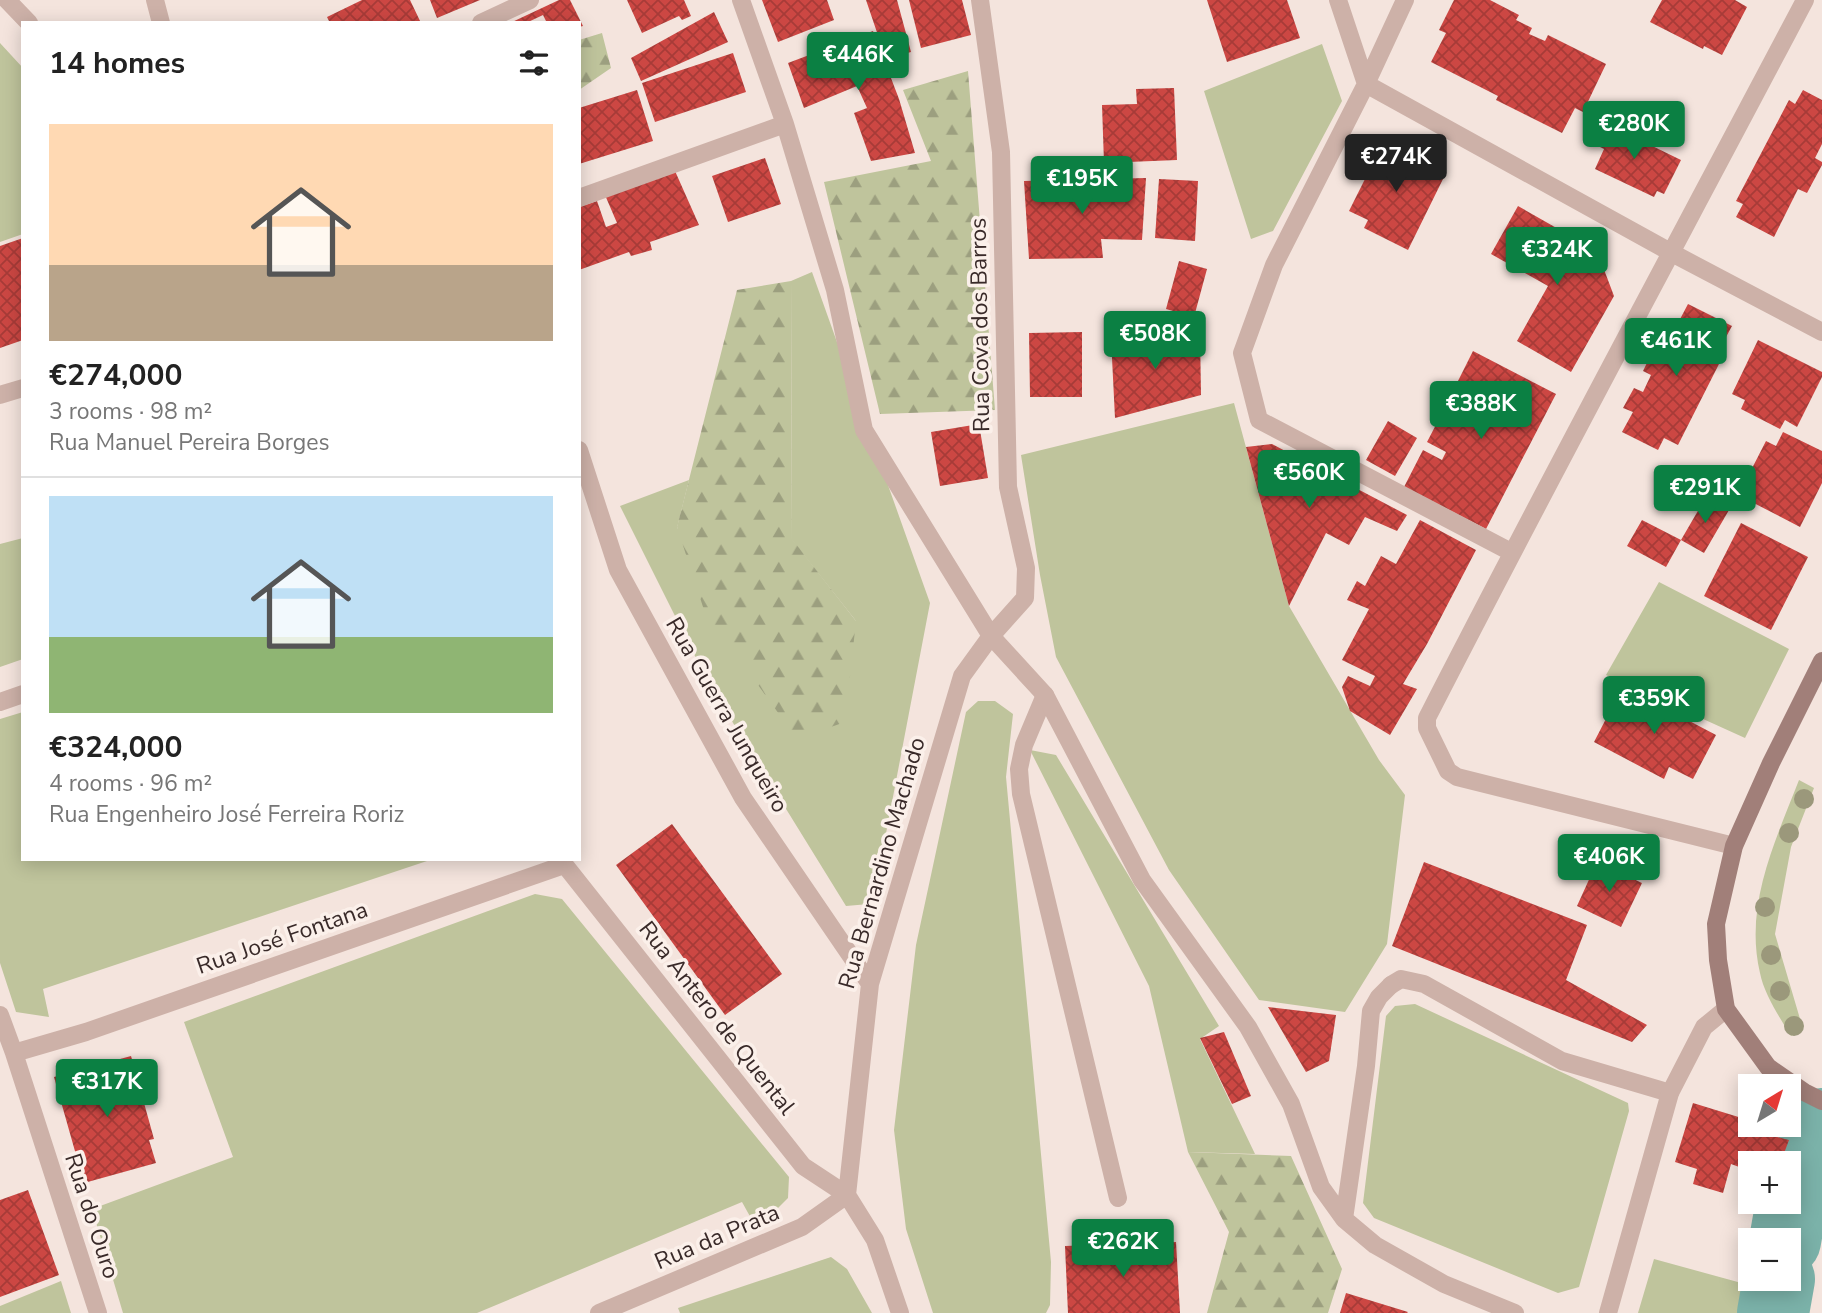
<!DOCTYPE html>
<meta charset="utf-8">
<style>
body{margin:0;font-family:"Nunito Sans",sans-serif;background:#f6f6f6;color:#222;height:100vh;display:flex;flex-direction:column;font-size:26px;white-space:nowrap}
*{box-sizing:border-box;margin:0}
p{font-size:23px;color:#767676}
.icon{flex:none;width:38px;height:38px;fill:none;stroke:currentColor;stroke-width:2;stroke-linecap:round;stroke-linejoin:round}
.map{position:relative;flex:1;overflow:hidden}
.side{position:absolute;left:21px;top:21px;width:560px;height:840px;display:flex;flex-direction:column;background:#fff;border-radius:0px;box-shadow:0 4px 18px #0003}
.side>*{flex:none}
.needle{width:46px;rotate:38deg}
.controls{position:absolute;left:1738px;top:1074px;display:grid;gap:14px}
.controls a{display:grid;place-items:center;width:63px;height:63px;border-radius:0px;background:#fff;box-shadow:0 4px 18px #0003;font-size:35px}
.price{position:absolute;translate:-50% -60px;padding:0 16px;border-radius:7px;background:#0b8043;color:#fff;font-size:23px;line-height:46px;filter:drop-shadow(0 2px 4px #0008)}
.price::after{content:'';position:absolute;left:50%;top:42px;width:21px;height:16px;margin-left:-10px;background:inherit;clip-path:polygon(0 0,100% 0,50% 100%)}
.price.current{background:#222;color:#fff}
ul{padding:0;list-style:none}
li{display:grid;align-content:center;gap:14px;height:371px;padding:0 28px}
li+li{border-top:2px solid #e0e0e0}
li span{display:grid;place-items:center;height:217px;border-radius:0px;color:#555}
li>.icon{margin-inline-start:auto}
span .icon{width:126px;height:126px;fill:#fffc;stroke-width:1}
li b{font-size:30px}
h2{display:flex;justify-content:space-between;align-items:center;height:84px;padding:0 28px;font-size:30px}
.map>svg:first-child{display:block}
.grass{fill:#bfc49c}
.forest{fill:url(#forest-firs)}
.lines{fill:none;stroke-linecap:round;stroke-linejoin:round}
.river{stroke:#7bb2a9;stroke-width:72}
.building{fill:url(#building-cross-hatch)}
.service{stroke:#cdb1a8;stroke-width:18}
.minor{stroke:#cdb1a8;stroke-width:18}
.secondary{stroke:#a17f79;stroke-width:18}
.tree{fill:#9b987b}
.labels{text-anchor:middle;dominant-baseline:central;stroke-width:7;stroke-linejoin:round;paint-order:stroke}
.street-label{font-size:23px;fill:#392a29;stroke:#fbf0ea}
</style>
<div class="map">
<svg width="1822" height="1313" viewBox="0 0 1822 1313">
<defs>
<pattern id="forest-firs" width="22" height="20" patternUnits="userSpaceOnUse" patternTransform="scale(1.75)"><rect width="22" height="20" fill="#bfc49c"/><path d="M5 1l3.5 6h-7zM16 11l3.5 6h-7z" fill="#9c9f7f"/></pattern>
<pattern id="building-cross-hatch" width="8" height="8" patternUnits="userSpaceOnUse" patternTransform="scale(1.75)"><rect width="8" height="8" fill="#cc4743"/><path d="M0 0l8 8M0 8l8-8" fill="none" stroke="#a73b38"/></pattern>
</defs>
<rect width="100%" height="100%" fill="#f4e4dd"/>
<path class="grass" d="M0 43 23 68V234L0 242Z
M1322 44 1342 101 1273 231 1251 239 1204 91Z
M812 272 930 603 875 891 869 904 846 906 709 684 620 506 689 480 677 528 856 621 792 540 791 281Z
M1234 403 1289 606 1379 760 1405 795 1387 944 1345 1012 1259 1000 1169 870 1056 657 1040 575 1021 455Z
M23 538V659L0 667V544Z
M1659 582 1789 649 1745 738 1606 675Z
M978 701H995L1013 714 1006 777 1051 1262 1050 1305 1046 1313H933L906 1229 894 1130 916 945 966 712Z
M23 712V859H433L43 989 49 1017 16 1012 0 963V719Z
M1030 750 1056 755 1219 1026 1200 1039 1255 1154 1188 1152 1149 986Z
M1799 780 1814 788 1791 847 1775 934 1803 1029 1791 1036C1780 1018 1764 994 1760 973 1744 905 1775 842 1799 780Z
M535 894 562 899 789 1177 788 1198 757 1229 742 1202 477 1313H123L92 1209 233 1157 184 1022Z
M1415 1004 1628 1103 1629 1111 1579 1287 1558 1293 1374 1218 1363 1203 1386 1016 1395 1006Z
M1798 1135 1822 1146V1182L1808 1209 1788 1313H1638L1654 1259 1756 1287 1758 1279H1788V1241H1762L1775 1202H1788V1164Z
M831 1257 847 1269 872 1313H680L678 1308Z
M61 1281 71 1313H0V1306Z"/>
<path class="forest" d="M602 33 611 68 579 90V40Z
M968 71 995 410 880 414 824 182 931 161 903 90Z
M791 281 792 539 856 621 845 722 797 739 704 610 677 527 737 290Z
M1188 1152 1291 1156 1342 1269 1328 1313H1207L1229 1232Z"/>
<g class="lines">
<path class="river" d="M1785 1241 1791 1207 1822 1124
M1773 1313 1779 1279"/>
</g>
<path class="building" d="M362 0H410L421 23H330L327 17Z
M430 0H480L437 18Z
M559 0H570L583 26 579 27V23H547L543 15 526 23H510Z
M627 0H684L691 16 682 20 679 16 642 33Z
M762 0H827L834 20 778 42Z
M866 0H897L911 52 886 59Z
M909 0H962L971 35 921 48Z
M1207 0H1287L1300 38 1227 62Z
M1454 0H1490L1519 15 1516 20 1532 28 1529 34 1545 41 1548 35 1606 64 1583 112 1575 108 1562 133 1496 100 1498 96 1431 62 1446 33 1439 30Z
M1662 0H1735L1747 7 1722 55 1704 46 1703 49 1650 22Z
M714 12 728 42 641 81 631 58Z
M873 31 899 99 915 153 871 161 854 113 867 108 857 86 804 108 788 63Z
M733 53 746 92 655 122 642 83Z
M1174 88 1177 160 1104 163 1102 105 1137 104 1136 89Z
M637 90 653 141 579 164V108Z
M1803 90 1822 100V144L1815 158 1822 162V165L1807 193 1798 189 1774 237 1736 217 1743 204 1736 201 1789 100 1795 104Z
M1603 122 1681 160 1664 194 1657 191 1654 197 1595 169 1604 149 1592 143Z
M1386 137 1428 157 1422 168 1443 179 1408 250 1364 228 1368 220 1349 211Z
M765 158 781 204 728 222 712 176Z
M675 171 699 225 650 242 652 250 631 256 629 252 579 270V207L597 201 606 227 617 223 605 195Z
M1146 178 1142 240 1101 239 1103 258 1029 259 1024 181Z
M1159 179 1198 181 1195 241 1155 238Z
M1518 206 1597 251 1614 296 1571 372 1517 341 1548 286 1491 254Z
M23 238V340L0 348V246Z
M1179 261 1207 269 1194 317 1166 309Z
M1688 304 1732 326 1713 361 1719 364 1678 445 1664 438 1658 450 1622 432 1633 412 1623 408 1634 388 1643 392 1651 375 1643 371 1669 318 1678 323Z
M1082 332V397H1030L1029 333Z
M1200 334 1201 395 1115 418 1111 338Z
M1758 340 1822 372V377L1797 427 1785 420 1780 429 1741 409 1745 400 1732 394Z
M1473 351 1556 394 1486 529 1404 487 1423 450 1442 460 1446 452 1427 442 1452 394 1471 404 1475 395 1456 385Z
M1388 421 1417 438 1395 476 1366 460Z
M979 424 988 478 940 486 931 432Z
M1783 432 1822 451V483L1800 527 1748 500 1755 486 1745 482 1766 441 1776 446Z
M1272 444 1407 515 1397 531 1365 517 1349 545 1326 533 1289 606 1246 447Z
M1706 497 1729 510 1704 553 1681 540Z
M1420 520 1476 550 1427 644 1403 684 1417 689 1390 735 1350 711 1342 687 1348 676 1370 686 1375 676 1342 660 1369 609 1347 600 1357 581 1365 586 1381 556 1396 564Z
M1642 520 1681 540 1666 567 1627 546Z
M1741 523 1808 557 1771 630 1704 596Z
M1623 686 1716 735 1693 779 1669 767 1664 779 1594 742Z
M672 824 782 974 725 1015 616 865Z
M1424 862 1587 925 1566 980 1647 1025 1632 1042 1392 946Z
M1597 862 1642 883 1621 927 1577 906Z
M1268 1007 1336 1015 1329 1061 1306 1072Z
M1224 1032 1251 1096 1232 1104 1200 1038Z
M131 1056 154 1139 149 1140 156 1163 84 1183 54 1077Z
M1693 1103 1745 1119 1743 1128 1789 1140 1780 1164H1750V1171L1731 1164 1723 1193 1693 1184 1697 1169 1675 1162Z
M28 1190 59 1275 0 1297V1200Z
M1176 1242 1180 1313H1068L1065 1246Z
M1346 1293 1408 1312 1407 1313H1340Z"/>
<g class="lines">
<path class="service" d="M1045 695 1024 745 1019 769 1021 794 1118 1198
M1391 985 1401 979 1424 984 1562 1061 1670 1093"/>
<path class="minor" d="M7 0 29 23
M155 0 161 23
M741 0 785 124 835 290 864 430 991 636 1045 695 1142 880 1248 1027 1291 1104 1321 1187 1344 1219 1375 1245 1444 1284 1515 1313
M1338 0 1366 84 1672 253 1822 332
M1405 0 1366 84 1274 265 1242 353 1259 420 1511 552
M481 23 530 0
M579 198 785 124
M0 395 23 388
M579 450 618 570 743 798 870 984
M0 702 23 694
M1734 846 1457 777 1448 771 1427 728V718C1550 477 1679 239 1805 0
M560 859 803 1166 847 1195 802 1227 599 1313
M0 1015 14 1053 98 1313
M14 1053 86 1032 564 865
M1344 1219 1366 1066 1371 1011 1379 997 1391 985
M900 1313 875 1240 847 1195 870 984 962 676 991 636 1025 598 1026 568 1008 487 1001 152 980 0
M1608 1313 1670 1093 1704 1027 1726 1009"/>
<path class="secondary" d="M1822 661 1771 763 1734 846 1716 924 1718 960 1726 1009 1768 1067 1804 1092 1822 1101"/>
</g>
<g class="tree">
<circle cx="1804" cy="799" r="10"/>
<circle cx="1789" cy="833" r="10"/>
<circle cx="1765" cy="907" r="10"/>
<circle cx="1771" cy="955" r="10"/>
<circle cx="1780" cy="991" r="10"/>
<circle cx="1794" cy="1026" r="10"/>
</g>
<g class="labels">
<g class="street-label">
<text transform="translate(980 325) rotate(-91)">Rua Cova dos Barros</text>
<text transform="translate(727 715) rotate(60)">Rua Guerra Junqueiro</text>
<text transform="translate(882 863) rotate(-74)">Rua Bernardino Machado</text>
<text transform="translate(282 938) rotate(-19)">Rua José Fontana</text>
<text transform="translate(717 1018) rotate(52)">Rua Antero de Quental</text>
<text transform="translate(92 1216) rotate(72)">Rua do Ouro</text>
<text transform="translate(717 1237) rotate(-23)">Rua da Prata</text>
</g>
</g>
</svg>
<div class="controls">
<a><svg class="needle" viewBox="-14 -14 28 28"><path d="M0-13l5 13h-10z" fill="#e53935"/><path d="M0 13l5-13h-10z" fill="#767676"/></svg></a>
<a>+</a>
<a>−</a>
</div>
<b class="price" style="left:858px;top:92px">€446K</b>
<b class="price" style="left:1634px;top:161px">€280K</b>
<b class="price current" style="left:1396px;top:194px">€274K</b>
<b class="price" style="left:1082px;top:216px">€195K</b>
<b class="price" style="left:1557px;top:287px">€324K</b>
<b class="price" style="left:1155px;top:371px">€508K</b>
<b class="price" style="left:1676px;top:378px">€461K</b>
<b class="price" style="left:1481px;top:441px">€388K</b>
<b class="price" style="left:1309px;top:510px">€560K</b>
<b class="price" style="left:1705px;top:525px">€291K</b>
<b class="price" style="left:1654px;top:736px">€359K</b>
<b class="price" style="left:1609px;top:894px">€406K</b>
<b class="price" style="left:107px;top:1119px">€317K</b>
<b class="price" style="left:1123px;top:1279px">€262K</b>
<section class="side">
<h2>14 homes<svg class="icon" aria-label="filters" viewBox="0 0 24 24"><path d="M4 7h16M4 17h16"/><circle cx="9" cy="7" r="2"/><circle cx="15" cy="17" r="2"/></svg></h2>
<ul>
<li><span style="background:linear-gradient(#ffd9b3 65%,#b9a48a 0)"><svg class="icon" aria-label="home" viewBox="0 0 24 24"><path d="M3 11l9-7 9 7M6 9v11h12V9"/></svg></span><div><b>€274,000</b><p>3 rooms · 98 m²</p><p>Rua Manuel Pereira Borges</p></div></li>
<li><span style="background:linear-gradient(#bfe0f5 65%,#8fb573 0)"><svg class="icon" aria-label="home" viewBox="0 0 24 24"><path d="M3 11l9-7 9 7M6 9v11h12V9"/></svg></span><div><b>€324,000</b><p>4 rooms · 96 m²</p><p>Rua Engenheiro José Ferreira Roriz</p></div></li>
</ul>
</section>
</div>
